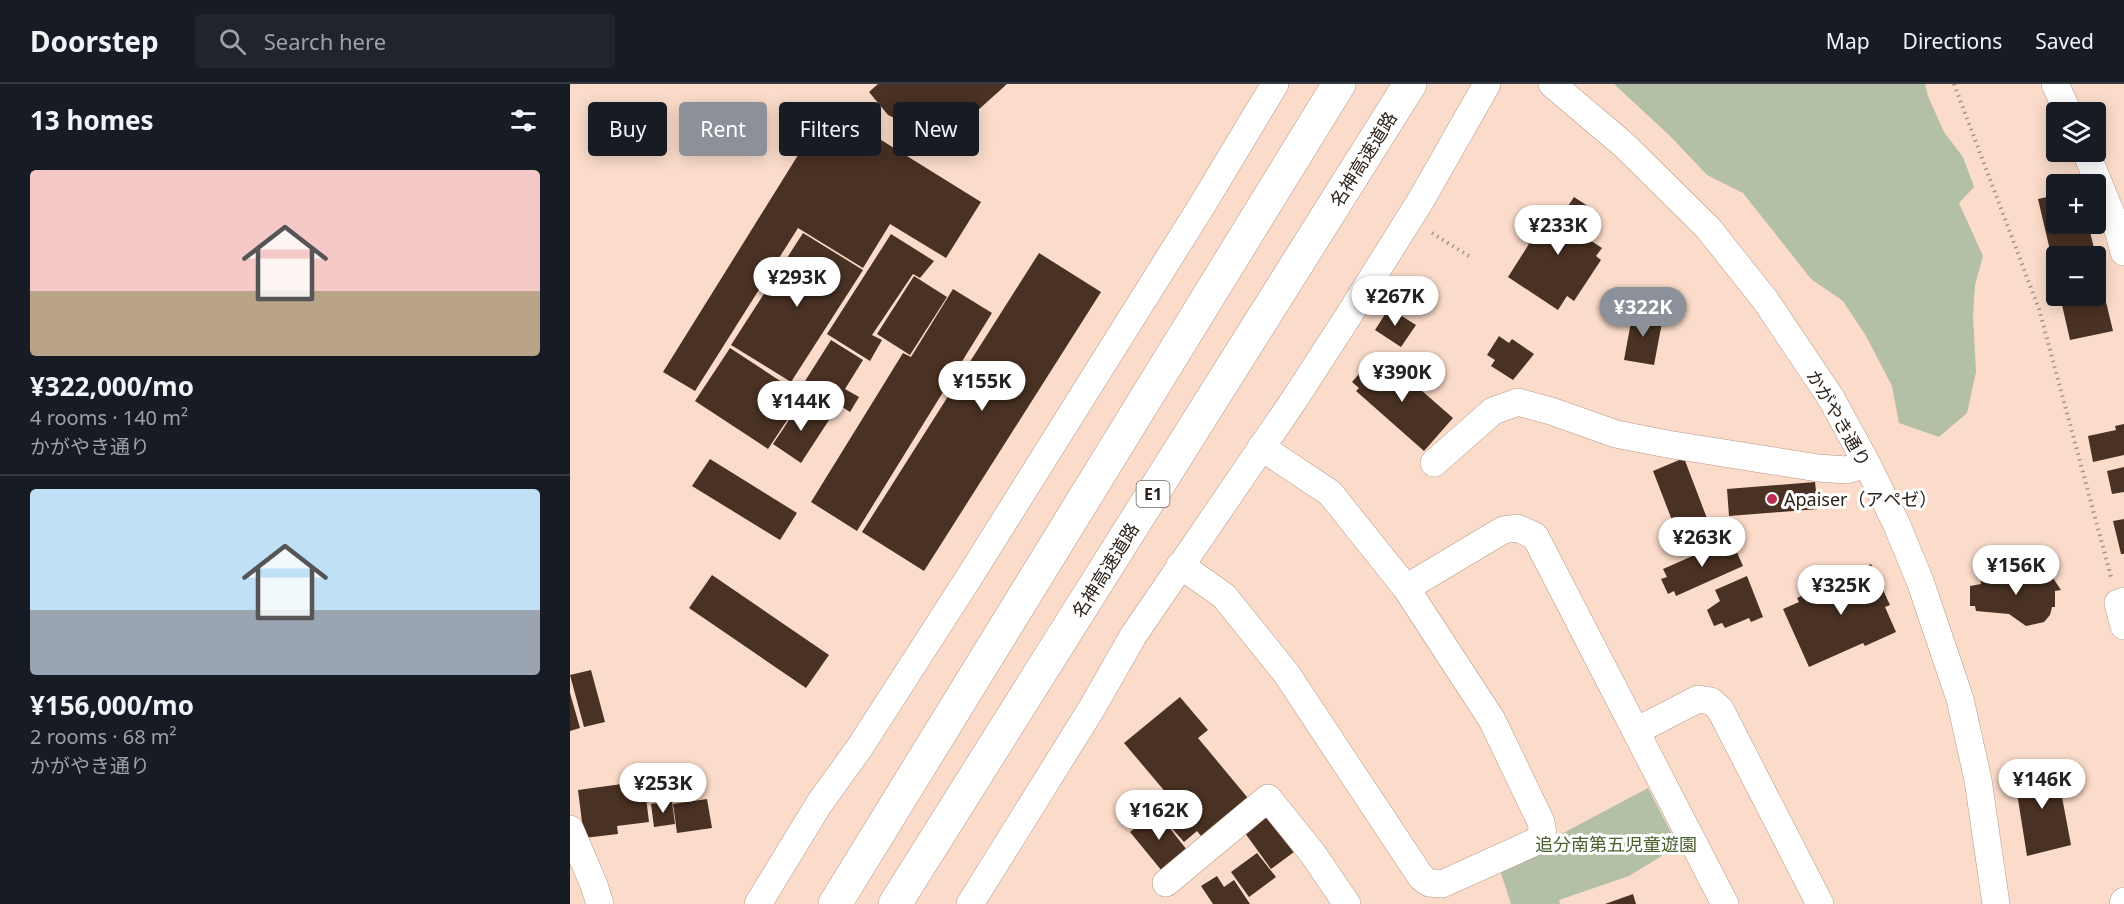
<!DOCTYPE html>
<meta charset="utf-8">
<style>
body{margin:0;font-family:"Noto Sans","Noto Sans JP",sans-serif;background:#20242c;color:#f1f3f6;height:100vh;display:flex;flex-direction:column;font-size:22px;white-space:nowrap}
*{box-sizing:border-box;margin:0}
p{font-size:20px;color:#9ea1a6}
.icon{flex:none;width:33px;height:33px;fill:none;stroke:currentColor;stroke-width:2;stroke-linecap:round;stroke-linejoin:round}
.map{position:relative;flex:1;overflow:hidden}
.drawer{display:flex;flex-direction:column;background:#171b24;width:570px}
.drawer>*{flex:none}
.hud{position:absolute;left:18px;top:18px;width:570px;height:54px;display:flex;gap:12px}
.fabs{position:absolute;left:1476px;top:18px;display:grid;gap:12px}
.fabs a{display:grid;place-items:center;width:60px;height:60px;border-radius:6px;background:#171b24;box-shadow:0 3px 15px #0003;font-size:30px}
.price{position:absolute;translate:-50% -51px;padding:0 14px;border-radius:21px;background:#fff;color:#222;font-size:20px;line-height:39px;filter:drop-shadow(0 2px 3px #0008)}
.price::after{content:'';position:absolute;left:50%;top:36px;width:18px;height:14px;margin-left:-9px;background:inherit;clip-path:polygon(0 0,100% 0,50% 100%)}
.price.selected{background:#8c9099;color:#fff}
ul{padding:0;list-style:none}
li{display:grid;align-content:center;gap:12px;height:318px;padding:0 30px}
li+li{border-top:2px solid #363941}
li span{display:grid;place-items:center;height:186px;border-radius:6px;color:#555}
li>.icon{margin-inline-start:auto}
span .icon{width:108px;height:108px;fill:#fffc;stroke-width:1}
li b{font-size:26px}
h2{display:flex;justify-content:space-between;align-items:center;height:72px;padding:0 30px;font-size:26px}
.pill{padding:0 21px;border-radius:6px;background:#171b24;box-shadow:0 3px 15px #0003;font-size:21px;line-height:54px}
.pill.selected{background:#8c9099;color:#fff}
header{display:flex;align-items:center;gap:36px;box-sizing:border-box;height:84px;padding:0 30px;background:#171b24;border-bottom:2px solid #363941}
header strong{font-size:28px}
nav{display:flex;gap:33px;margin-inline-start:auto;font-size:21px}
.search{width:420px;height:54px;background:#20242c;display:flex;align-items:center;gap:15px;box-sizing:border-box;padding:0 21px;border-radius:6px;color:#9ea1a6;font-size:22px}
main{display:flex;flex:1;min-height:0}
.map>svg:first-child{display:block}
.green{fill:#b4c0a6}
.building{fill:#493123}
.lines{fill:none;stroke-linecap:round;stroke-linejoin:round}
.minor-casing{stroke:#b59888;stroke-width:28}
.highway-casing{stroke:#b59888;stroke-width:34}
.path{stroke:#a99284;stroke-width:4;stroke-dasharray:1.5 4.5;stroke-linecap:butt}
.minor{stroke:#fff;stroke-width:27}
.highway{stroke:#fff;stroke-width:33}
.poi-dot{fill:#bb2b53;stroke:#fff;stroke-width:2}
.labels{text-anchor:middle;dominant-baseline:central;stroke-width:6;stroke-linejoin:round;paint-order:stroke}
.shield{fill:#fff;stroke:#6b635e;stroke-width:1.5}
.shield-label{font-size:16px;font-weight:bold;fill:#2b2019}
.street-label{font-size:18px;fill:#2b2019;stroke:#fff}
.poi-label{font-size:18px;fill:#2b2019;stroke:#fff;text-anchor:start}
.park-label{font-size:18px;fill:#4a5e2e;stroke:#fff}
</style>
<header>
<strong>Doorstep</strong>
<div class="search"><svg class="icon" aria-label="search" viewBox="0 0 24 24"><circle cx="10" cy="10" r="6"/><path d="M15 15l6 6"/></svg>Search here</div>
<nav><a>Map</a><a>Directions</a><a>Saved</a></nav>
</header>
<main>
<section class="drawer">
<h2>13 homes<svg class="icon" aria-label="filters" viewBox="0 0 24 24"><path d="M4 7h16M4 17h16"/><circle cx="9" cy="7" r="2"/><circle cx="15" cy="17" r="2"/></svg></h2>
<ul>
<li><span style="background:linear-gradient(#f6c9c9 65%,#b9a48a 0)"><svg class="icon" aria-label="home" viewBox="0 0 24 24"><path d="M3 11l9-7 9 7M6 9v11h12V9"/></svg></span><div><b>¥322,000/mo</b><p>4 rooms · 140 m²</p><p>かがやき通り</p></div></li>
<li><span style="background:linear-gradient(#bfe0f5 65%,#9aa5b1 0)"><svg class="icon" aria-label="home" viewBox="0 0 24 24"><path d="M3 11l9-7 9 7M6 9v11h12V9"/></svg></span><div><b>¥156,000/mo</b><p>2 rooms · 68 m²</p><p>かがやき通り</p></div></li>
</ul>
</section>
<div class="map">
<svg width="1554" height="820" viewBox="0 0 1554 820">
<rect width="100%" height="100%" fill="#fbdcca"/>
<path class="green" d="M1044 0H1355L1358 12 1374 48 1393 73 1404 103 1389 119 1413 172 1405 201 1403 232 1406 288 1397 329 1369 353 1329 339 1322 302 1296 252 1273 217 1241 195 1173 109 1137 91 1101 53Z
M1078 704 1108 762 1059 792 989 816 990 820H941L929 783Z"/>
<path class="building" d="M308 0H437L386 46 384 43 379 47 354 19 331 37 318 31 299 8Z
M258 23 411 118 376 174 320 140 293 184 228 144 125 307 93 288Z
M1486 111V140H1518L1526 172H1486V192L1468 115Z
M1004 113 1027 128 1012 151 1032 164 1026 172 1031 176 1004 217 997 212 988 226 938 193 959 160 952 156 971 128 987 139Z
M233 149 293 186 221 298 161 261Z
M321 150 364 177 350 194 343 190 302 251 312 256 300 277 257 250Z
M469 169 531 208 354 487 292 448Z
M1526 176 1543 247 1500 256 1490 212H1526Z
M344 192 377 213 340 271 307 250Z
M383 205 422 229 287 447 241 418 333 269 341 273Z
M819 224 846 241 831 263 805 246Z
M1063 227 1093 233 1084 281 1054 276Z
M929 252 939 259 942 255 964 270 943 296 921 282 925 276 917 271Z
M261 256 293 276 275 305 289 313 280 328 266 319 262 326 230 305Z
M160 264 233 312 198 365 125 317Z
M812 272 883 334 854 367 786 307 789 304 782 298 796 282 799 285Z
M231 318 259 336 231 379 203 360Z
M1554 340V371L1523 378 1518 352 1546 346 1545 342Z
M1114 374 1138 437 1131 440 1128 435 1105 444 1083 387Z
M140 375 227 429 210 456 122 402Z
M1554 383V408L1542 410 1537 387Z
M1245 398 1248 425 1159 432 1157 405Z
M1554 435V470H1551L1543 437Z
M1161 455 1173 482 1106 512 1104 507 1098 510 1091 495 1097 493 1093 485Z
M1301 480 1320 521 1315 523 1326 548 1295 562 1293 559 1239 583 1213 525 1229 518 1227 514Z
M1479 488 1491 506 1485 507V523H1482L1480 531 1474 538 1456 542 1439 530 1406 527 1405 522H1400V502L1411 500 1410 491H1445L1447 494Z
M142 491 259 571 236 604 119 524Z
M1177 492 1193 533 1181 538 1179 534 1155 544 1152 539 1144 542 1137 526 1150 517 1145 506Z
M21 586 35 638 14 643 0 591Z
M0 609 10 644 0 647Z
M610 613 638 646 628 654 682 719 636 758 627 747 614 758 600 742 614 730 554 659Z
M1486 681 1501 761 1457 772 1444 690Z
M114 692 116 715 96 717 94 694Z
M74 697 79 738 47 742 48 750 14 754 8 706Z
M137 715 142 744 107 749 103 720Z
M102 717 105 740 84 743 81 720Z
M586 727 617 766 592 787 560 748Z
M698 732 724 768 701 785 675 749Z
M687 769 706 793 679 813 661 788Z
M647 792 654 803 664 796 680 820H643L631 802Z
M1063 810 1066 820H1035Z"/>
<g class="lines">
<g class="minor-casing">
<path id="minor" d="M982 0 1054 61 1138 144 1196 217 1261 314 1297 380 1326 439 1350 497 1390 615 1408 696 1426 820
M1485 0 1498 28
M1516 68 1549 149 1554 168
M864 379 923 327 948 318 981 327 1046 350 1097 360 1248 384 1276 386 1297 380
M610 481 654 512 716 589 851 793 859 799 872 800 963 759 973 750 971 738 922 636 836 504 760 409 691 363
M836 504 933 446 947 444 965 452 1155 820
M1554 517 1548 519 1554 542
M1066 647 1128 615 1141 617 1150 625 1250 820
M0 745 24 801 30 820
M596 799 698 714 743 770 777 820
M188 820 249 720 290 663 398 495 631 123 705 0
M400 820 522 624 563 552 724 316 779 231 851 116 917 0
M1553 820 1554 817"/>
</g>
<g class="highway-casing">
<path id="highway" d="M265 820 769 0
M325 820 840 0"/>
</g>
<path class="path" d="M1384 0 1469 225 1541 493
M862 149 902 174"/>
<use href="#minor" class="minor"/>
<use href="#highway" class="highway"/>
</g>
<circle class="poi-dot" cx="1202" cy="415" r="6"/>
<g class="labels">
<rect class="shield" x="566.5" y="397" width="33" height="26" rx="4.5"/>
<g class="shield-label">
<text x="583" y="410">E1</text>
</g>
<g class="street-label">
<text transform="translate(793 75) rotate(-58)">名神高速道路</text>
<text transform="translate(1269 334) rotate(60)">かがやき通り</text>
<text transform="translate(535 486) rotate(-58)">名神高速道路</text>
</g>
<g class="poi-label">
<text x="1214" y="415">Apaiser（アペゼ）</text>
</g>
<g class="park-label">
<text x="1046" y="760">追分南第五児童遊園</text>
</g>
</g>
</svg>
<div class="fabs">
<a><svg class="icon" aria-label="layers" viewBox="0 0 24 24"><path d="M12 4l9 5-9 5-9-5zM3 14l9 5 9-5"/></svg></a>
<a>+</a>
<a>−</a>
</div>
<b class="price" style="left:988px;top:172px">¥233K</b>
<b class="price" style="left:227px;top:224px">¥293K</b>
<b class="price" style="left:825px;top:243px">¥267K</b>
<b class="price selected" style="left:1073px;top:254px">¥322K</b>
<b class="price" style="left:832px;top:319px">¥390K</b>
<b class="price" style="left:412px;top:328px">¥155K</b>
<b class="price" style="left:231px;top:348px">¥144K</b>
<b class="price" style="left:1132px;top:484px">¥263K</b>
<b class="price" style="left:1446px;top:512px">¥156K</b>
<b class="price" style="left:1271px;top:532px">¥325K</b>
<b class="price" style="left:1472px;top:726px">¥146K</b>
<b class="price" style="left:93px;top:730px">¥253K</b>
<b class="price" style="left:589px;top:757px">¥162K</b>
<div class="hud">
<a class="pill">Buy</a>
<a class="pill selected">Rent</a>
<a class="pill">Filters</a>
<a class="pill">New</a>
</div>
</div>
</main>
